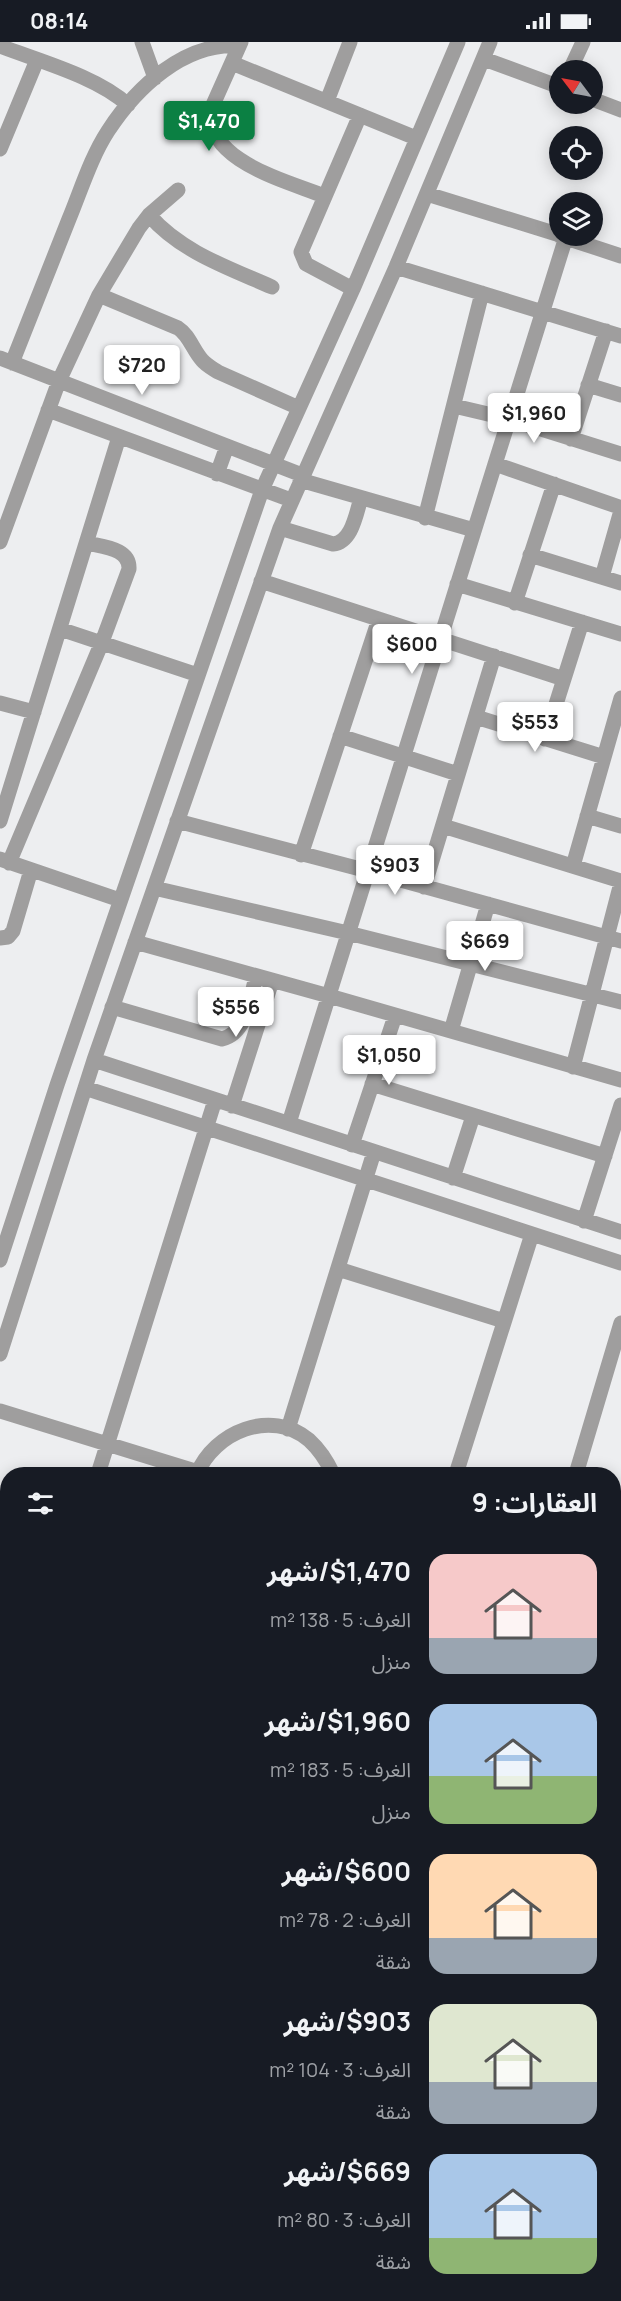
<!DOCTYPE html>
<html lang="ar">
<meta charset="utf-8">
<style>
body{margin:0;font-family:Manrope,"Noto Sans Arabic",sans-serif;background:#20242c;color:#f1f3f6;direction:rtl;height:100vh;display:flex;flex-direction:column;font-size:22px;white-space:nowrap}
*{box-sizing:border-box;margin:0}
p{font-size:20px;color:#9ea1a6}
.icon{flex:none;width:33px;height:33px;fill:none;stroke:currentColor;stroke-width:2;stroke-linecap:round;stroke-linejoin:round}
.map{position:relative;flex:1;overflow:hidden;direction:ltr}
.details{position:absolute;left:0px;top:1425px;width:621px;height:834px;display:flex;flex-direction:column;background:#171b24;border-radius:24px 24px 0 0;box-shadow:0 3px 15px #0003;direction:rtl}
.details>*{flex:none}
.needle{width:39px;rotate:302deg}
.buttons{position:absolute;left:549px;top:18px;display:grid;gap:12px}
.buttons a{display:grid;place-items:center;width:54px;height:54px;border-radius:50%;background:#171b24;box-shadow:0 3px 15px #0003;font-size:30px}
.price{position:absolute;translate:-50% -51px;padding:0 14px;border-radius:6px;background:#fff;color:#222;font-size:20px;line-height:39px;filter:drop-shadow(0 2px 3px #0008)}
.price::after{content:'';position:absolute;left:50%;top:36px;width:18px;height:14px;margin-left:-9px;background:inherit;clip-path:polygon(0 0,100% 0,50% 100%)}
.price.current{background:#0b8043;color:#fff}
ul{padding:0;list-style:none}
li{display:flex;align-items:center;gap:18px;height:150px;padding:0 24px}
li span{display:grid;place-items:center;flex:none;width:168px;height:120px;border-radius:18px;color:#555}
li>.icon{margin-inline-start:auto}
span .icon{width:72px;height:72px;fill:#fffc;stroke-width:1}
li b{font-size:26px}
h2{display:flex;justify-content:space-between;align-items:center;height:72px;padding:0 24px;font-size:26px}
.status{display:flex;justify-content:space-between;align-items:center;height:42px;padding:0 30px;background:#171b24;direction:ltr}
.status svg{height:16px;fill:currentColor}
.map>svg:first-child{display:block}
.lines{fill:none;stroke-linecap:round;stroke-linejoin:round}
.street{stroke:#9f9e9e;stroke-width:15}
.secondary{stroke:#797878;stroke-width:18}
</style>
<div class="status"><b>08:14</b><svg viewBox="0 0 49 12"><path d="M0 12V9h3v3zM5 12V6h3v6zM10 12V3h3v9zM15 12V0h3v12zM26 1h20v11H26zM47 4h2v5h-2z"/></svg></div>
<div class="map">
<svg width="621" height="2259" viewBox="0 0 621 2259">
<rect width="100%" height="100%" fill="#edeef0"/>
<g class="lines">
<path class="street" d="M142 0 155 36
M241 0 212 65C201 118 287 139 324 154
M0 4C39 19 98 35 128 63
M484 17 560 45
M232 21 416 96
M570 28 583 0
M592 57 621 68
M327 59 350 0
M0 107 37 18
M427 152 560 193
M149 173C181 210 229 226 272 245
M560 194 621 214
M396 225 621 294
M353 247 306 222 301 210 360 73
M99 253 178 286C189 293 193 308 202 318 206 323 212 326 218 330L299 366
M0 316 302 433
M12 321C31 273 50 225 69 177 81 148 91 115 108 89 136 46 184 0 239 4
M588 343 621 353
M454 364 509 377 621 412
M48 368 291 458
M571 397 606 289
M495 422 619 465 620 472 602 535
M217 432 227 404
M300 438 474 488
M425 476 482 251
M280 486 333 502C352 500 356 472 361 456
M0 500 59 339 99 253 139 186 149 173 178 148
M530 513 621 541
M261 539 564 637
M457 542 621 592
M515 561 554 442
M60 587 198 633
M0 661 34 670
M476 675 604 715
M340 694 458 732
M545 697 582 580
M587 774 621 784
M0 779 119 395
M177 779 368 829 621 899
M443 784 621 839
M301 813 379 577
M0 817 120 858
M9 821 102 600 129 527C130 506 103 505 87 501
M573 824 621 656
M424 845 494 614
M154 846 348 891 621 960
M0 896 8 895 13 889 31 828
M135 900 329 954 621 1038
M112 965 222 997C247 991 250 956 256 935
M451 989 488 862
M94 1018 621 1190
M573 1025 621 841
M372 1042 605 1114
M85 1046 621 1221
M232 1064 272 939
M289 1081 566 195
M352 1103 395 974
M453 1136 473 1074
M584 1179 621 1063
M0 1218 57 1043 262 448 353 247 458 0
M338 1227 504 1279
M0 1312 94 1018 280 486 396 225 490 0
M0 1369 198 1430
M288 1387 374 1110
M98 1432 215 1058
M197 1432C214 1390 271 1366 309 1398 320 1408 327 1419 333 1432
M456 1432 532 1192
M576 1432 621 1281
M0 1743 8 1719"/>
<path class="secondary" d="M0 1717 8 1719
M0 1747 8 1749
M614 1902 621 1904
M614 1929 621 1931"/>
</g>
</svg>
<div class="buttons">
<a><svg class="needle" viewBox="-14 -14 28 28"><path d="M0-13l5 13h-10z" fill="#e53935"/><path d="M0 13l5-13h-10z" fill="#9ea1a6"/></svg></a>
<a><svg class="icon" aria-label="locate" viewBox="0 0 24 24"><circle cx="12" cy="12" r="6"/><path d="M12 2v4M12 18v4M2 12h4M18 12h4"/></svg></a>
<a><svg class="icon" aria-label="layers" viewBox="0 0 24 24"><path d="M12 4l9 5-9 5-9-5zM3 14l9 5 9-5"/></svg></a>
</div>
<b class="price current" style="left:209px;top:110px">$1,470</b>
<b class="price" style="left:142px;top:354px">$720</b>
<b class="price" style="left:534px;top:402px">$1,960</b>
<b class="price" style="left:412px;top:633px">$600</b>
<b class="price" style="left:535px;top:711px">$553</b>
<b class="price" style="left:395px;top:854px">$903</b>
<b class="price" style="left:485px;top:930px">$669</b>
<b class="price" style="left:236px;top:996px">$556</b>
<b class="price" style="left:389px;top:1044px">$1,050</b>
<section class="details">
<h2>العقارات: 9<svg class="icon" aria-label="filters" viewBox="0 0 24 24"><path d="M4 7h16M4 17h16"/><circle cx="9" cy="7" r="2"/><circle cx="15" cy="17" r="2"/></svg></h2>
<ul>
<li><span style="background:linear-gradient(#f6c9c9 70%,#9aa5b1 0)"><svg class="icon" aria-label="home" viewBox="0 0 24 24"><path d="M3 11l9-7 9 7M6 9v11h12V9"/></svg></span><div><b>$1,470/شهر</b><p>الغرف: 5 · 138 m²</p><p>منزل</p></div></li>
<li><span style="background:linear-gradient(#a9c7e8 60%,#8fb573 0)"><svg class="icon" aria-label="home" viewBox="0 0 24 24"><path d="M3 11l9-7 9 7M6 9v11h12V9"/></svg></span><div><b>$1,960/شهر</b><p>الغرف: 5 · 183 m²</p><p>منزل</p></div></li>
<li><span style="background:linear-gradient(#ffd9b3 70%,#9aa5b1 0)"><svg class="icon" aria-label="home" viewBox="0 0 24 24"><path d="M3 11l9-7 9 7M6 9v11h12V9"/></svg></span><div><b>$600/شهر</b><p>الغرف: 2 · 78 m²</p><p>شقة</p></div></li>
<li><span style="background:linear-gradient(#dfe7d0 65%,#9aa5b1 0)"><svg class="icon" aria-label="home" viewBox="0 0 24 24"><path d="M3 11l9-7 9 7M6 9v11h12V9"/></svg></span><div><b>$903/شهر</b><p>الغرف: 3 · 104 m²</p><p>شقة</p></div></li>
<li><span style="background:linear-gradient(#a9c7e8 70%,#8fb573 0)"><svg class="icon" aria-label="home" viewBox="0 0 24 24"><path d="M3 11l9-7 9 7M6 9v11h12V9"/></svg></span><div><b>$669/شهر</b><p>الغرف: 3 · 80 m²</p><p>شقة</p></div></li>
</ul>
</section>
</div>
